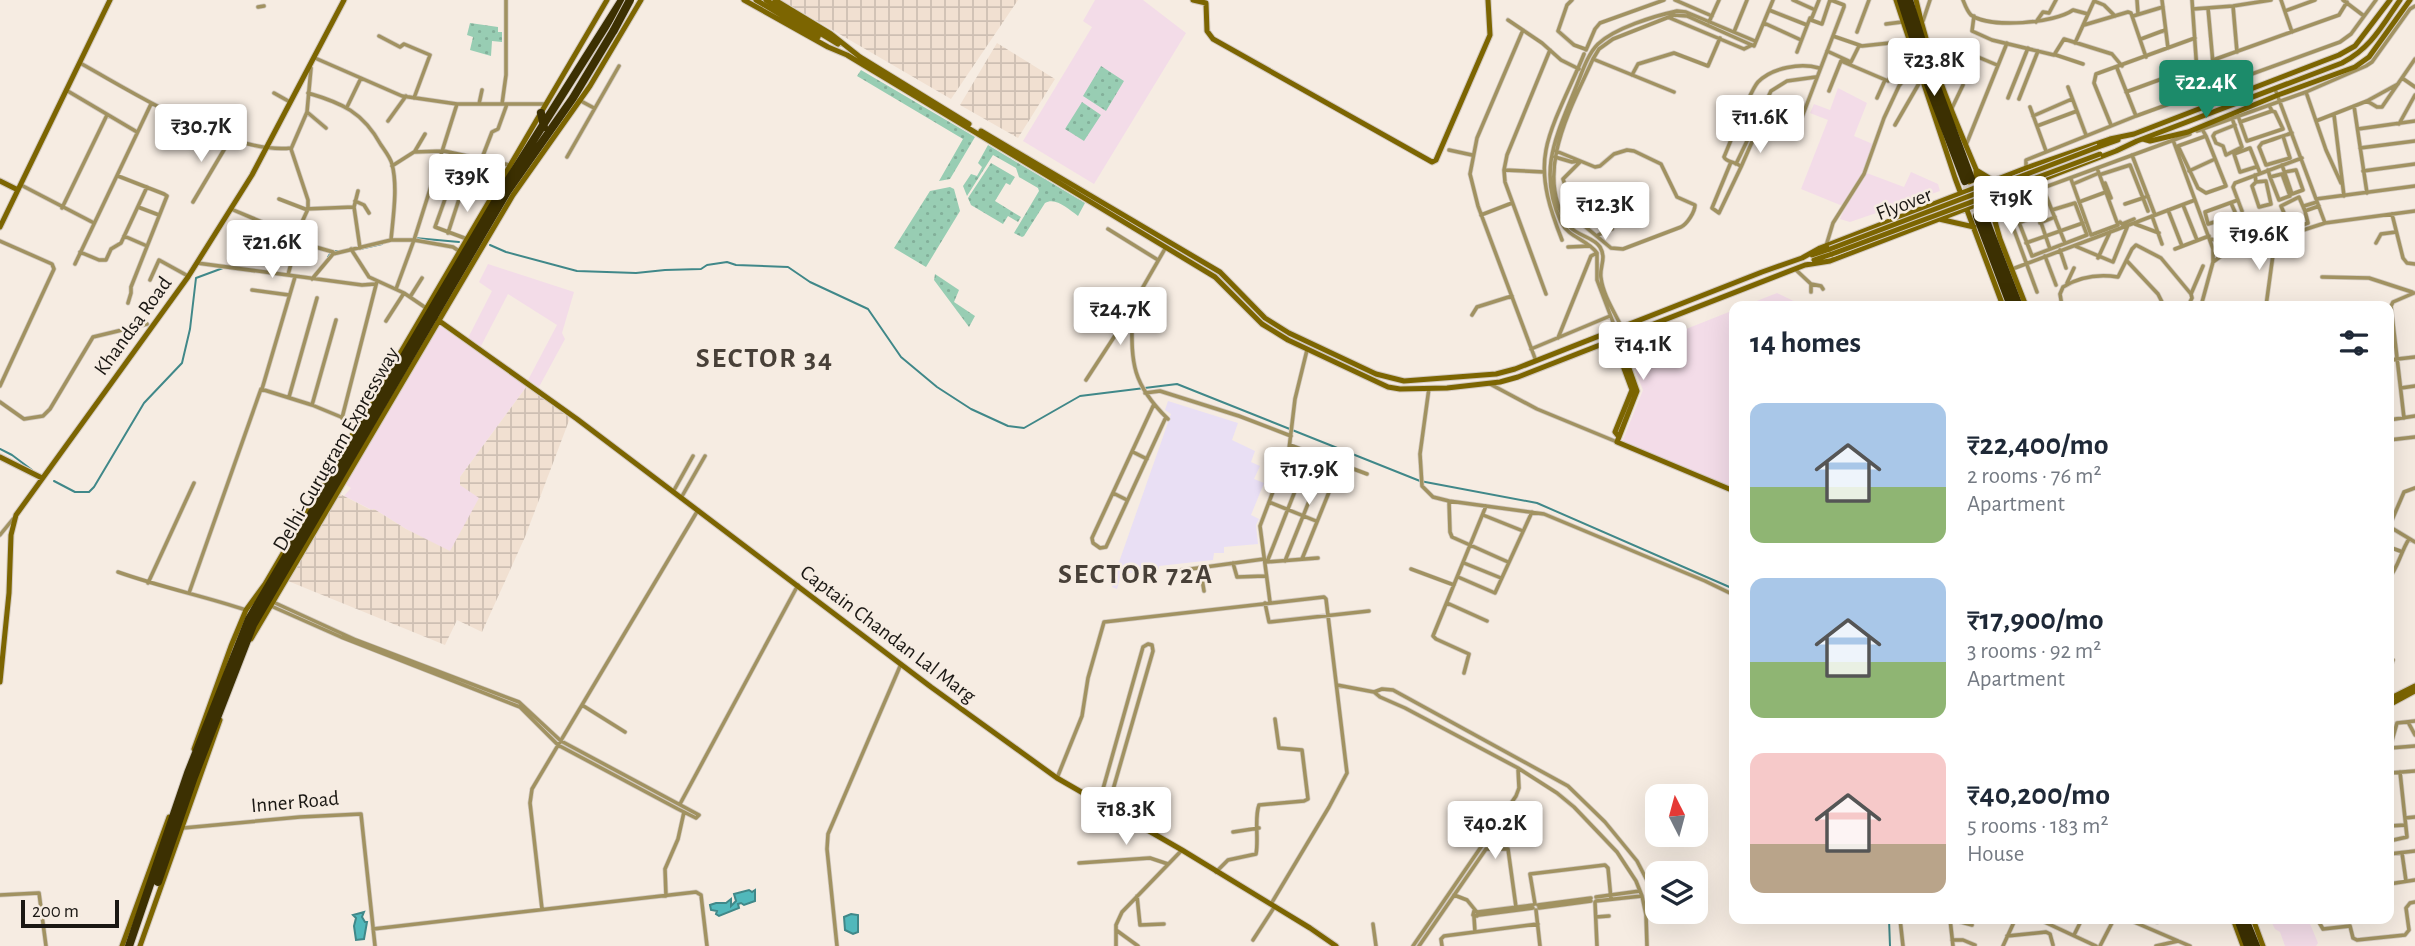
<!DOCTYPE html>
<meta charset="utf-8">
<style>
body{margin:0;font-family:"Alegreya Sans",sans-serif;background:#f6f6f7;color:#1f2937;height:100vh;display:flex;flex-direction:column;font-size:26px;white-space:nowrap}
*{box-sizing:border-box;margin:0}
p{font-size:23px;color:#747a83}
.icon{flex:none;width:38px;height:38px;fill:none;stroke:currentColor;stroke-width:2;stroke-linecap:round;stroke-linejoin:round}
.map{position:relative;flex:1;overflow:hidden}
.sheet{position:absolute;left:1729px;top:301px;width:665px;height:623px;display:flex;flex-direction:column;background:#fff;border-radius:14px;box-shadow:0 7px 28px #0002}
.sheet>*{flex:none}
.needle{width:46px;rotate:354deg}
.controls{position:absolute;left:1645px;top:784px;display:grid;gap:14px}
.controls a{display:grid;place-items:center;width:63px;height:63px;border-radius:14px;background:#fff;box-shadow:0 7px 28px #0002;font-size:35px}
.scale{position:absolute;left:21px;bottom:18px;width:98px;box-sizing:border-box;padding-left:7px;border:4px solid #1a1713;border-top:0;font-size:19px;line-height:24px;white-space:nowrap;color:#1a1713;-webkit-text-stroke:5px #f6ece2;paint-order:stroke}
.price{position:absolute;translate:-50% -60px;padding:0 16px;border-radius:7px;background:#fff;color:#222;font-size:23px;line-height:46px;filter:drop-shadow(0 2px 4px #0008)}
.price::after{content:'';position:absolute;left:50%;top:42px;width:21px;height:16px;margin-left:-10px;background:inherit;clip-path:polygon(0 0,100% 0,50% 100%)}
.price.active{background:#1c8b6a;color:#fff}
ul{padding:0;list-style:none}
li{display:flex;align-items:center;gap:21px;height:175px;padding:0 21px}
li span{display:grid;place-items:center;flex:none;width:196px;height:140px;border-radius:14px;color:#555}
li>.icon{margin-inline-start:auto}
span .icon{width:84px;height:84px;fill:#fffc;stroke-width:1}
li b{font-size:30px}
h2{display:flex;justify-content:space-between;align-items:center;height:84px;padding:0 21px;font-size:30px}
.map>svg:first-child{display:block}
.commercial{fill:#f3dce8}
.industrial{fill:url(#industrial-grid)}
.education{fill:#e9dff4}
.green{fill:url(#green-dots)}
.water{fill:#51b8bb;stroke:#408889;stroke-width:2}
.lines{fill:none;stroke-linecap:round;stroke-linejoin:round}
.stream{stroke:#408889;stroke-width:2}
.highway-tunnel{stroke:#d5ccc3;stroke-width:8;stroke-dasharray:8 4;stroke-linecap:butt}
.street-casing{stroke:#d3cac1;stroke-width:5}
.secondary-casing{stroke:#d3cac1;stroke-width:7}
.highway-casing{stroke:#d3cac1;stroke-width:10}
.street{stroke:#a19261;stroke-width:3.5}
.secondary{stroke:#7c6501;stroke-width:5}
.highway{stroke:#3c3002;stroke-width:8}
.secondary-bridge-casing{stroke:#d3cac1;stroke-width:7;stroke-linecap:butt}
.highway-bridge-casing{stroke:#d3cac1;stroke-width:10;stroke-linecap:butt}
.secondary-bridge{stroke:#7c6501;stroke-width:5}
.highway-bridge{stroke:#3c3002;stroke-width:8}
.labels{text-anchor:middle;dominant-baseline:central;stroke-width:5;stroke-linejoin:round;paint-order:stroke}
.street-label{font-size:21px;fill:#1a1713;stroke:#f6ece2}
.district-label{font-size:28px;font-weight:bold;letter-spacing:2px;fill:#484038;stroke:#f6ece2}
</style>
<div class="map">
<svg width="2415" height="946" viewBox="0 0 2415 946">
<defs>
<pattern id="industrial-grid" width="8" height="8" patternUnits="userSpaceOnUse" patternTransform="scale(1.75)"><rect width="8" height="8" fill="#f1e0d1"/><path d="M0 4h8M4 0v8" fill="none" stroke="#cebfb3"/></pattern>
<pattern id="green-dots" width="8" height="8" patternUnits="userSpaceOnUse" patternTransform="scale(1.75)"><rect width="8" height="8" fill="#98cdb3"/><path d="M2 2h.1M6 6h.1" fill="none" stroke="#82af99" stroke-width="1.8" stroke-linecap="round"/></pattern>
</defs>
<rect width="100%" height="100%" fill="#f6ece2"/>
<path class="commercial" d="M1095 0H1143L1186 33 1094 184 1023 141 1092 27 1083 21Z
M1838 88 1867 103 1854 136 1875 145 1864 172 1904 187 1911 172 1938 184 1940 191 1850 222 1840 219 1845 207 1801 189 1828 120 1810 113 1814 104 1830 110Z
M488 264 574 292 562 333 565 339 539 387 528 380 557 325 508 294 481 346 468 338 492 291 479 282Z
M1777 293 1804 306H1744Z
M1734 310V489L1622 442 1643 390 1628 352Z
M439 325 527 386 460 477V485L480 497 450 552 406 529 374 509 372 510 344 496 351 488 345 484Z
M2270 919H2308L2318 943 2316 946H2285L2280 932 2275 929Z"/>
<path class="industrial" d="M781 0H1018L951 99Z
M997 43 1055 79 1018 138 960 105Z
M527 386 570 418 525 537 482 632 457 620 445 645 288 581 340 494 371 510 374 509 406 529 450 551 479 498 460 485V477Z"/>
<path class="education" d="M1168 401 1238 423 1232 440 1255 451 1251 462 1260 466 1254 479 1264 483 1251 515 1259 519 1256 525 1258 544 1224 547V553H1214L1213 560 1159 566V569L1121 574 1117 589 1112 587 1118 565 1171 414 1165 410Z"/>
<path class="green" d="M470 23 498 27V32H502V42L492 41 491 56 470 50 473 37 467 35Z
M1101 66 1124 81 1106 111 1083 96Z
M861 70 975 137 950 179 939 181 963 139 857 76Z
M1082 102 1101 115 1084 141 1065 129Z
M988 145 1085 203 1078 216C1068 209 1056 197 1045 203L1024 236 1022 237 1014 233 1039 191 1038 188 1019 177 1016 168 993 155 967 196 963 186 971 174 977 176 982 167 978 163Z
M991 163 1015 177 1010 185 1006 183 995 201 1021 217 1018 222 1008 216 1003 224 971 205 968 198Z
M950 187 954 189 960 211 926 267 894 248 930 191Z
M935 274 959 290 954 302 975 316 969 327 934 280Z"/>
<path class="water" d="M749 890 752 892 755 890V901L744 905 741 903 738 904 739 908 719 916 716 914 717 911 711 910 710 905 716 903H726L731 899V906L736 901 734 894Z
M364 912 362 917 365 922H367L364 939 356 940 354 926 356 918 353 915Z
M851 914 858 915V932L853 934 845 930 844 917Z"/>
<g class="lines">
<path class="stream" d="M415 238 459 242
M490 245 506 252 577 271 636 273 665 270 701 269 707 265 727 262 736 265 788 267 810 282 868 309 901 357 937 387 971 409 1008 426 1024 428 1080 396 1177 384 1420 481 1537 503 1734 589
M360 249 382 244
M328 257 332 251H341
M0 449 12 455 32 470
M54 481 75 492H89L94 487 144 403 182 363 190 329 196 278 223 268
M1889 919 1890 946"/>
<path class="highway-tunnel" d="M1965 181 1977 216"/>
<g class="street-casing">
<path id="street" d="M1572 0 1567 5 1558 31 1574 45 1585 49
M1675 0 1712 16
M1793 0 1813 9
M1819 0 1811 20 1822 24 1830 0
M1963 0C1965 5 1967 11 1971 15 1991 29 2055 23 2073 10L2088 14
M2137 0 2138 14
M2162 0 2168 48
M2192 0 2198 86 2202 107
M2281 0 2292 32
M2343 0 2364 16
M2094 1 2104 5 2115 16
M2233 6 2237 52
M258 7 264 6
M2208 8 2215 86
M2193 9 2233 6 2271 0
M1769 10 1807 25
M2285 11 2315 0
M1974 16 1972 31 1992 40 2054 55 2064 39 2112 54 2122 66
M2133 16 2163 7
M1670 18 1744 49 1752 45
M1508 20 1542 43 1561 60 1579 69
M1923 21 1930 0
M1709 22 1719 0
M2036 22 2043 12 2049 13 2056 0
M1764 23 1801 40
M1886 24 1902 22
M2084 25 2128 12 2131 13 2146 57
M1523 30 1477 138 1470 174 1478 206 1536 361
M1734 32 1747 0
M1857 32 1869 0
M379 36 400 47 404 44 430 55 414 98
M1833 36 1862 46 1908 41
M2141 39 2165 30
M2075 43 2094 1
M1586 50 1595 29 1600 23 1664 0
M1827 51 1851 62 1859 46
M1797 52 1810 18
M2056 55 2083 64
M1978 57 1997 65
M315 58 402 96 457 104H545
M1593 59 1674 92
M2213 60 2339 15 2347 2
M80 63C133 92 230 155 291 148
M1937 67 1945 45
M2117 68 2136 116
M1632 75 1638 64 1674 53 1708 66 1720 38
M2402 78 2415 87
M2068 87 2086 135
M2275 89 2325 223
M66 90 137 132
M1829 91 1841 61 1888 81 1909 44
M2126 92 2197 66
M2306 92 2326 150 2341 183
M274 93 290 102
M308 93C342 103 363 112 381 145 385 151 390 157 392 164 398 187 393 217 391 240
M1877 98 1885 80
M2008 98 2028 48
M2019 99 2038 51
M579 100 594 108
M2367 101 2377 107H2382L2415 59
M479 104 482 90
M502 104 506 75V0
M2354 106 2367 193
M347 107 361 78
M2030 107 2046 151
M1952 108 1963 85
M307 112 326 128
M2334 115 2344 196
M2033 116 2072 99
M2238 116 2247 141 2283 129 2275 112 2272 111
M2232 118 2242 147 2226 155 2223 146 2216 143 2213 136 2215 133 2235 125
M1759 125a4 4 0 1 1 8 0a4 4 0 1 1-8 0Z
M388 121 406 96
M2316 121 2367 101 2398 84
M2240 122 2272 111 2269 105
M2399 124 2415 95
M1895 125 1921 80
M2111 125 2094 83 2096 74 2195 38
M2037 126 2077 111
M1765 128C1777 133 1794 127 1802 117L1844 7V5L1831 0
M2202 129 2206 136 2178 146 2198 188 2206 193 2226 186 2206 136
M2358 129 2415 121
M2197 131 2306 92 2366 66 2372 62 2410 9 2415 6
M2283 136 2290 158 2266 165 2259 147 2262 143C2272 140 2282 136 2292 133
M2173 140 2213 249V262L2201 306
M1966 145 2007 43
M2360 148 2415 141
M1449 150 1472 155
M415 151 425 134
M1556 151 1595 167 1600 166 1614 154 1627 150 1634 151 1661 164 1677 197 1695 205C1695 212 1687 224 1681 227L1623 249 1611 248 1576 219 1563 179 1580 162
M2132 155 2155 215
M567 157 619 66
M1555 157 1572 162 1579 161
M482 158 492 132 498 129 507 104
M1731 162 1712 208 1719 213 1741 167C1737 161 1726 163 1724 157 1731 141 1749 92 1758 82 1773 67 1801 63 1819 68
M1736 164 1771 91 1787 81 1816 77
M2282 165 2292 194 2303 190 2296 170 2285 172
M392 166 414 152 444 151 510 165
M1741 167 1759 126
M2256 167 2240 172 2234 154 2250 148 2260 173
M2026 168V160L2136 116 2340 42 2351 34 2376 0
M1504 170 1544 172
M2268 170 2270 177 2282 174 2290 196 2279 200 2270 177
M2189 171 2215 159
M2363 171 2415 164
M454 174 435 227 467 239
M2102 174 2130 165 2143 198 2148 196
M2255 175 2256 182 2252 186 2259 207 2271 204 2266 181 2256 182
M118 176 164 194 167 196 131 287V293L128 303
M2071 179 2091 235 2118 225 2097 168
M2105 183 2111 198
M2073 184 2099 173
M21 185 94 223
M2043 188 2065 243
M358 191 354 207 360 248
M2045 194 2013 207 2032 256 2087 235 2075 203 2052 210
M279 199 305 209 354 207
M2033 199 2050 249
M2316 199 2415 186
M355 201 364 205 369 213
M193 202 231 138
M2079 202 2106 192
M2231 203 2235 212 2234 216 2208 224 2205 212 2238 200
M2125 204 2143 198 2148 211
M2183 205 2197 240
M2304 206 2317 202
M138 207 159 215
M62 208 107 115
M231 209 262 222
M2168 210 2182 246
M2242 211 2233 187 2235 183 2302 158
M2305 211 2299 197 2281 206 2291 229 2308 223 2305 211 2319 206
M2392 214 2403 258 2407 263 2415 264
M1481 215 1512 203
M2152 216 2162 244
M2245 221 2254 245
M2120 222 2122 224 2134 219
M2019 223 2038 215
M2040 223 2055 217
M2135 224 2159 233
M1108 229 1158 260
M448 233 463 187
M1598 235 1612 229
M124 236 147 246
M2210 239 2251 247 2325 223 2415 211
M1562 240C1551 212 1540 181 1546 150 1551 122 1573 82 1584 54
M0 241 52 264 54 269 0 386
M298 242 333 252
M2026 243 2083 223
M2376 243 2381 234 2396 232
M1826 246 1833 223 1864 174 1884 118 1899 86 1916 64
M2075 246 2113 262 2128 225
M1568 247 1590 246
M351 249 369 277 404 293 426 308
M2175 249 2209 236
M2060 250 2066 268
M80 252 99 260H106L111 249 121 243 147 187
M2045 256 2056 285
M2098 258 2110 232
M2127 261 2158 294 2164 306
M2213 262 2236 245
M197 263 362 285 375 284
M75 264 151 104
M2015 268 2195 200
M1795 269 1811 284V292
M288 275 302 222 308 209V200L291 149 307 112 311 68
M2322 277 2369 278 2412 292
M312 279 333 254 391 240H414L453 247 459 251
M150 280 159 260 188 276
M2067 283 2074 268
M1811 284 1821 286 1823 289
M396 289 414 240 457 104
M252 290 289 295
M2037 292 2007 211 2005 205 2007 201 2190 134
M1546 294 1505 182 1504 170 1507 155 1550 50
M410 297 422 278
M2047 306 2061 303
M2062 306 2060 294 2063 287C2081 276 2099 274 2118 277L2132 249 2136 245 2161 258 2191 294
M2188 306 2192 298 2191 294 2203 266
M2266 306 2275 240
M1132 307C1132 359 1128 380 1168 419
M1472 315 1477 307 1512 296
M386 321 404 293
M1622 328C1615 313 1603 295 1601 278 1599 267 1607 259 1600 247 1594 237 1577 236 1569 226 1532 175 1571 108 1593 59L1599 49 1613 39 1674 15 1687 16 1754 46 1773 0
M1616 330 1597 280V253C1587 239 1569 238 1561 222 1537 170 1557 135 1576 87 1582 73 1587 55 1598 44 1615 28 1654 16 1677 11L1686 12 1755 41
M1558 338 1591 256 1597 253
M1531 349 1610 316
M2389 360 2415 357
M1086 380 1116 334 1166 247
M1490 384 1537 409 1617 442
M1429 388 1420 454 1422 486 1433 497 1449 501
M2401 388 2415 386
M262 389 295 277
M1145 393 1160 391 1239 416 1291 436
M289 397 317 298
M0 402 24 419 43 416 50 409 93 337 147 324
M1154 404 1092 538 1093 543 1100 548 1106 547 1166 417
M312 405 336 320
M342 418 377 281
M2404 418 2391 306 2393 302 2414 293
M2389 420 2415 416
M2389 440 2415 437
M1290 445 1367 474
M1133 452 1147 459
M673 492 693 456
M1113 493 1127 500
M681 498 705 456
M1269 502 1316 521
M1483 515 1523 531
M2389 527 2404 492 2415 488
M2390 527 2415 542
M0 535 13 519
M2389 547 2400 551
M1302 559 1340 465
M1285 561 1326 459
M1266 562 1318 558
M1267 562 1310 453
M1508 562 1452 537 1450 532 1449 501 1544 514 1705 581 1734 595
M1233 563 1237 577 1265 576
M1464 563 1501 578
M1200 567 1204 591
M1411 569 1454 585
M1176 571 1264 559
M118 572C160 587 204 596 246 610
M1458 577 1495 593 1532 512
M2389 578C2398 568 2401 551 2409 539
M148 583 194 483
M189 593 261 389 312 405 358 424
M1270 602 1260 526 1289 449 1295 399 1307 350
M1265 603 1269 622 1369 611
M1447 603 1487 621
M271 606 341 637 520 707 558 745 678 809 696 818 699 815 561 741 519 702 356 640 273 602
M2389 671 2393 660
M1464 673 1469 654 1436 639 1433 636 1486 506
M1337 685 1374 692 1382 689 1393 690 1568 786 1605 822 1637 861 1652 890 1657 908
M1374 692 1380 697 1405 708 1518 768 1557 793 1574 807 1617 852 1636 881 1642 896 1646 915 1654 917 1658 912
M582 705 625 732
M2408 722 2415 735
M2390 748 2415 746
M2389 751 2397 723 2415 721
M2389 773 2415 771
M1057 778 1082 716 1088 678 1104 622 1324 597 1326 599 1347 773 1329 807 1271 904
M1099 803 1143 647 1148 644 1152 645 1153 651 1108 807
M680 804 798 585
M2405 818 2415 817
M2389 826 2405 825
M183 828 300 817 361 814 375 946
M1233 832 1259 828
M2389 841 2407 837 2400 772
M2402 853 2406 881
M2389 854 2415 851
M1079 863 1150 858 1168 864
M1216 872 1228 860 1256 854C1259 839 1254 818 1259 805L1304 801 1308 799 1302 750 1279 748 1275 719
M2389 884 2415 880
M0 895 39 893 46 946
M1454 895 1467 900 1476 911
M666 896 665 869 678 839 684 812
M1137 896 1140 925 1164 924
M1596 897 1640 891
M1596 901 1642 896
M1595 902 1597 946
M1535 904 1530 874 1605 865 1608 868 1611 899
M1538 905 1591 898
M1539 908 1591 901
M542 909 530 803 532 789 698 510
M1536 910 1540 946
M1474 911 1478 912 1477 916 1473 915Z
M1478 912 1533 905
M1479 915 1533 908
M1646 915 1647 946
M1596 917 1609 916
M1900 919 1903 946
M1950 919 1953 946
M1950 919 1972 925
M2038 919 2096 946
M2127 919 2190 946
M2317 919 2323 929 2350 926 2353 938 2357 940 2405 935 2409 930 2406 908 2410 903 2415 902
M2157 922 2168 919
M1373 924 1376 946
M373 929 696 892 701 895 707 946
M1116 930 1138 946
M1475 932 1538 924
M2074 935 2082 919
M2007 936 2046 932 2050 934 2053 945
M1253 940 1275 906
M1952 940H1963L1975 945
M837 946 827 849 828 834 901 664
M1116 946V925L1122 912 1182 850
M1413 946 1516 796 1519 788 1518 768
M1419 946 1486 849H1508L1516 907
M1442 946 1441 939 1444 936 1475 932 1474 917
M2003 946 2014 922
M2100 946 2114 919
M2156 946 2178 941"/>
</g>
<g class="secondary-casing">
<path id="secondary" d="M744 0 828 47 847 55 1215 277 1262 324 1288 340 1388 387 1400 389 1447 388 1500 382 1518 377 1805 265 1830 261 2116 151 2137 141 2342 63C2371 48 2382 26 2400 0
M756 0 818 37
M766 0 838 44
M775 0 831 34 860 57 969 124
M1193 0 1206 3 1207 31 1213 39 1432 162 1436 160 1490 35 1488 0
M1896 0 1955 178 2003 306
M1916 0C1930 64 1958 127 1984 188
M981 131 1220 272 1265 318 1289 333 1376 374 1404 381 1496 374 1515 369 1762 272 1802 258 1820 248 2026 168 2110 139 2134 134 2339 55 2355 46 2390 0
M2143 139 2150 141 2188 132 2278 95 2355 67 2369 57 2410 0
M2098 147 2118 140
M0 181 18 190
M1969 182 1976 179V170L1994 181
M1988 197 2000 239 2026 306
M1939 219 1974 227
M0 227 110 0
M1812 255 1830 249
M1814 260 1832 254
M438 320 577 419 931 687 1057 778 1182 850 1310 928 1336 946
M1618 337 1637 391 1617 442 1734 491
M1613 339 1632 390 1615 432 1619 437
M0 457 42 478
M251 639 513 195 590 86 641 0
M0 682 9 593 11 535 16 515 188 277 252 175 344 0
M2389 699 2415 686
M2389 705 2415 691
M194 749 231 646 246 610 265 584 607 0
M2233 919 2243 946
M2253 919 2263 946
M122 946 169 817
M140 946 220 720"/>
</g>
<g class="highway-casing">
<path id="highway" d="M1901 0 1928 84 1965 181
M1909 0 1935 82 1971 179
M541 113 544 127
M1983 213 2019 306
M1977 216 2011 306
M158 882 194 777 253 625 507 192 573 98 614 30
M2238 919 2248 946
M2245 919 2256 946
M129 946 188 773 249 619 502 190 622 0"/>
</g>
<use href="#street" class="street"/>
<use href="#secondary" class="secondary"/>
<use href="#highway" class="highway"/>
<g class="secondary-bridge-casing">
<path id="secondary-bridge" d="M1830 249 2098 147
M1832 254 2100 154"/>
</g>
<g class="highway-bridge-casing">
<path id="highway-bridge" d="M614 30 630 0"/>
</g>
<use href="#secondary-bridge" class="secondary-bridge"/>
<use href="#highway-bridge" class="highway-bridge"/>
</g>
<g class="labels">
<g class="street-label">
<text transform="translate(1904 204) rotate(-21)">Flyover</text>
<text transform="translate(133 326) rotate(-54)">Khandsa Road</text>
<text transform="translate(336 449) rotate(-60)">Delhi-Gurugram Expressway</text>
<text transform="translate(888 634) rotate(37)">Captain Chandan Lal Marg</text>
<text transform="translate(295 802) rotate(-5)">Inner Road</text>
</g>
<g class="district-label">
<text x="765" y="359">SECTOR 34</text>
<text x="1136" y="575">SECTOR 72A</text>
</g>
</g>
</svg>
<div class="controls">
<a><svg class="needle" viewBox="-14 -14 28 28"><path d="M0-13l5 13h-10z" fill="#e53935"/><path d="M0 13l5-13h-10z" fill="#747a83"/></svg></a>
<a><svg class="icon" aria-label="layers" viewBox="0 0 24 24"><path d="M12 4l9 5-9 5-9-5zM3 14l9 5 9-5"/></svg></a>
</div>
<div class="scale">200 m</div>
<b class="price" style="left:1934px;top:98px">₹23.8K</b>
<b class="price active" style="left:2206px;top:120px">₹22.4K</b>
<b class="price" style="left:1760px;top:155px">₹11.6K</b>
<b class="price" style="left:201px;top:164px">₹30.7K</b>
<b class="price" style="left:467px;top:214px">₹39K</b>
<b class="price" style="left:2011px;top:236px">₹19K</b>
<b class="price" style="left:1605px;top:242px">₹12.3K</b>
<b class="price" style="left:2259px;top:272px">₹19.6K</b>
<b class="price" style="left:272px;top:280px">₹21.6K</b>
<b class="price" style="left:1120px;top:347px">₹24.7K</b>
<b class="price" style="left:1643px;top:382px">₹14.1K</b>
<b class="price" style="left:1309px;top:507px">₹17.9K</b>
<b class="price" style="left:1126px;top:847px">₹18.3K</b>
<b class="price" style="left:1495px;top:861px">₹40.2K</b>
<section class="sheet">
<h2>14 homes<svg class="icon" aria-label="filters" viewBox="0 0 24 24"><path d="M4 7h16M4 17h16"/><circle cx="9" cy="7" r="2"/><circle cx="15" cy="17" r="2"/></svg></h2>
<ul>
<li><span style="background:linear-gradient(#a9c7e8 60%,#8fb573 0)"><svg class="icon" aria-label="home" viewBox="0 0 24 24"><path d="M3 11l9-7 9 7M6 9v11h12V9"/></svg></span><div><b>₹22,400/mo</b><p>2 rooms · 76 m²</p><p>Apartment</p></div></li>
<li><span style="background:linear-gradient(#a9c7e8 60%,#8fb573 0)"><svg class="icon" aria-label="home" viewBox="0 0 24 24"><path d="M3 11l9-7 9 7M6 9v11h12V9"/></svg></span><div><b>₹17,900/mo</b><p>3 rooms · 92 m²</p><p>Apartment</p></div></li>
<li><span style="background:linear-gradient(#f6c9c9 65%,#b9a48a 0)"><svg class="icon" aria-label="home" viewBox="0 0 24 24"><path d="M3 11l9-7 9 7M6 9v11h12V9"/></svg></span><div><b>₹40,200/mo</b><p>5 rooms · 183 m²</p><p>House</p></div></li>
</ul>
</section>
</div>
